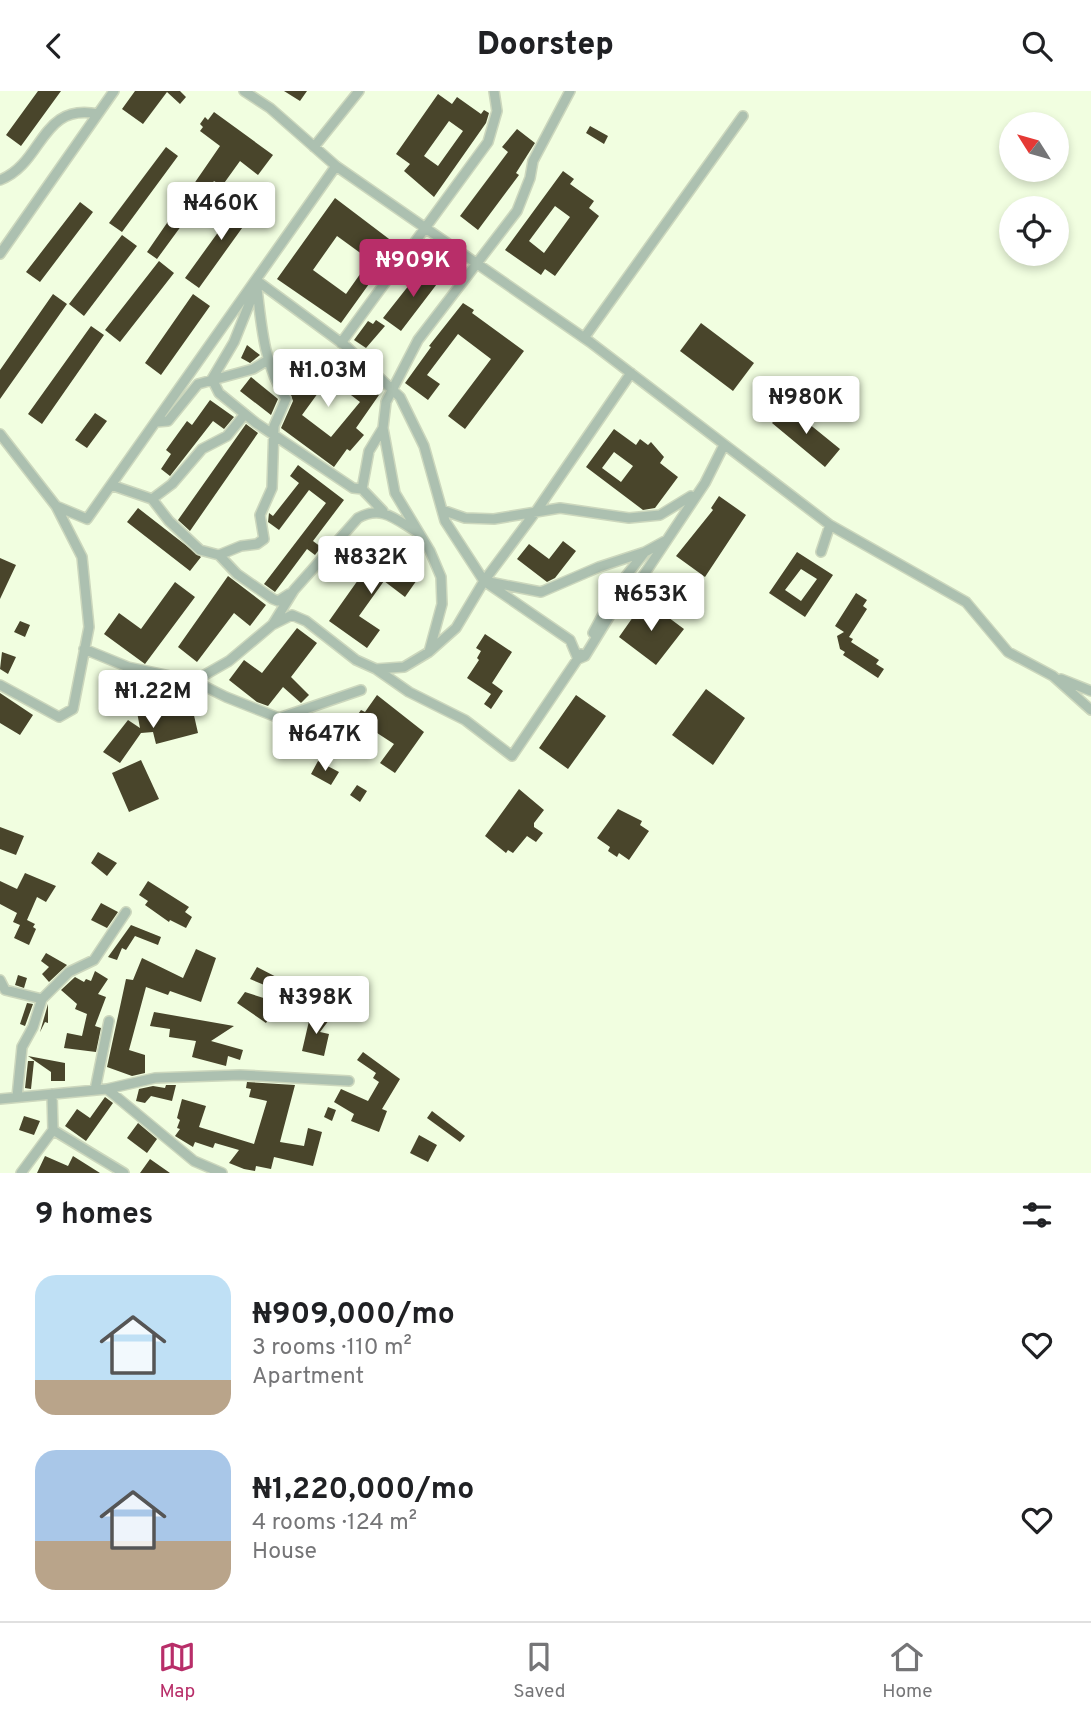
<!DOCTYPE html>
<meta charset="utf-8">
<style>
body{margin:0;font-family:Overpass,sans-serif;background:#f2f2f2;color:#202124;height:100vh;display:flex;flex-direction:column;font-size:26px;white-space:nowrap}
*{box-sizing:border-box;margin:0}
p{font-size:23px;color:#757577}
.icon{flex:none;width:38px;height:38px;fill:none;stroke:currentColor;stroke-width:2;stroke-linecap:round;stroke-linejoin:round}
.map{position:relative;height:1082px;overflow:hidden}
.side{display:flex;flex-direction:column;background:#fff;flex:1}
.side>*{flex:none}
.needle{width:46px;rotate:307deg}
.fabs{position:absolute;left:999px;top:21px;display:grid;gap:14px}
.fabs a{display:grid;place-items:center;width:70px;height:70px;border-radius:50%;background:#fff;box-shadow:0 4px 10px #0003;font-size:35px}
.price{position:absolute;translate:-50% -60px;padding:0 16px;border-radius:7px;background:#fff;color:#222;font-size:23px;line-height:46px;filter:drop-shadow(0 2px 4px #0008)}
.price::after{content:'';position:absolute;left:50%;top:42px;width:21px;height:16px;margin-left:-10px;background:inherit;clip-path:polygon(0 0,100% 0,50% 100%)}
.price.current{background:#b82e69;color:#fff}
ul{padding:0;list-style:none}
li{display:flex;align-items:center;gap:21px;height:175px;padding:0 35px}
li span{display:grid;place-items:center;flex:none;width:196px;height:140px;border-radius:21px;color:#555}
li>.icon{margin-inline-start:auto}
span .icon{width:84px;height:84px;fill:#fffc;stroke-width:1}
li b{font-size:30px}
h2{display:flex;justify-content:space-between;align-items:center;height:84px;padding:0 35px;font-size:30px}
header{display:flex;justify-content:space-between;align-items:center;height:91px;padding:0 35px;background:#fff;font-size:32px;font-weight:800}
.menu{display:flex;justify-content:space-around;align-items:center;height:98px;border-top:2px solid #e0e0e0;background:#fff;font-size:19px;color:#757577}
.menu a{display:grid;justify-items:center;gap:4px}
.menu .current{color:#b82e69}
.map>svg:first-child{display:block}
.building{fill:#49452b;fill-rule:evenodd}
.lines{fill:none;stroke-linecap:round;stroke-linejoin:round}
.minor-casing{stroke:#ccd7bd;stroke-width:12}
.minor{stroke:#acc0b0;stroke-width:9}
</style>
<header><svg class="icon" aria-label="back" viewBox="0 0 24 24"><path d="M15 5l-7 7 7 7"/></svg>Doorstep<svg class="icon" aria-label="search" viewBox="0 0 24 24"><circle cx="10" cy="10" r="6"/><path d="M15 15l6 6"/></svg></header>
<div class="map">
<svg width="1091" height="1082" viewBox="0 0 1091 1082">
<rect width="100%" height="100%" fill="#f1fee0"/>
<path class="building" d="M38 0H61L21 55 6 44Z
M135 0H180L186 6 180 13 167 1 143 33 122 18Z
M284 0H307L300 10Z
M438 3 452 13 457 6 481 23 484 19 489 22 486 32 434 106 404 80 410 73 396 63ZM449 30 463 40 438 75 424 65Z
M214 21 273 64 258 84 240 70 222 95 214 90 157 168 147 161 220 55 200 40 203 36 200 33 205 26 208 29Z
M590 35 608 45 604 53 586 42Z
M517 38 535 52 516 82 519 84 478 139 460 125 508 61 502 56Z
M166 56 178 65 122 141 109 132Z
M563 80 574 88 570 93 594 110 589 117 599 125 555 185 545 178 541 184 505 159ZM555 115 570 126 544 162 529 150Z
M245 104 254 110 250 116 255 119 199 197 185 187Z
M335 107 397 154 341 232 277 188ZM337 145 370 169 346 203 313 179Z
M80 111 93 121 40 191 26 181Z
M122 144 137 155 84 225 69 213Z
M159 170 174 182 120 251 105 239Z
M429 175 443 185 401 240 383 227 417 184 421 187Z
M53 203 67 213 0 308V279Z
M193 203 210 215 161 284 145 272Z
M463 212 474 219 472 222 524 260 465 338 448 325 491 268 458 243 427 284 440 293 428 309 405 292 431 256 429 255Z
M376 229 385 235 366 257 354 249 368 230 373 233Z
M701 232 754 272 733 300 680 260Z
M91 235 104 244 42 333 28 323Z
M247 254 260 264 250 272 241 267Z
M320 260 379 304 356 337 364 344 350 360 347 358 334 376 281 337 293 310 289 298ZM329 287 360 311 331 346 302 324Z
M251 286 278 308 271 324 240 300Z
M210 309 234 326 224 338 213 330 170 385 161 378 171 363 166 359 187 330 192 334Z
M787 315 840 358 825 376 772 332Z
M95 322 107 330 87 357 75 349Z
M246 333 258 342 190 440 178 429Z
M614 338 636 354 640 348 648 354 651 351 664 366 660 372 678 386 655 417 643 419 586 376ZM614 361 633 375 621 391 602 377Z
M298 374 344 409 313 450 321 456 315 464 307 458 275 501 264 493 326 412 309 399 279 439 268 431 269 422 273 425 299 392 290 385Z
M719 405 746 424 705 486 676 465 713 419 711 417Z
M138 417 201 466 190 480 127 431Z
M563 450 576 460 555 487 547 491 517 468 529 453 549 468Z
M380 458 419 486 405 506 384 490 359 525 380 539 367 557 329 530Z
M797 461 833 484 805 526 769 502ZM801 478 817 488 801 510 785 499Z
M0 467 16 474 0 508Z
M228 485 266 514 250 535 234 522 197 571 178 556Z
M175 491 195 506 145 573 104 543 119 522 141 538Z
M856 502 867 509 863 515 867 518 849 546 853 548 851 551 879 569 876 573 884 578 878 587 843 564 845 561 840 558 837 545 844 541 835 535Z
M645 509 684 538 656 574 619 546Z
M20 530 30 534 25 546 14 541Z
M297 537 317 552 291 586 309 604 301 612 283 596 268 615 257 611 229 589 244 569 262 582Z
M485 543 512 561 492 592 503 600 491 618 484 613 491 603 467 587 479 569 477 567 481 560 476 557Z
M2 561 16 566 8 583 0 578Z
M706 598 745 627 713 674 672 644Z
M0 602 33 624 20 644 0 632Z
M377 604 424 641 395 682 380 672 394 653 374 640 362 658 347 648 360 629 356 626 361 619 365 621Z
M576 604 606 625 568 678 539 657Z
M179 614 181 623 193 620 198 642 156 653 153 641 141 642 120 672 103 661 128 629 140 637 137 621 145 619 146 623Z
M141 669 159 708 129 721 112 682Z
M318 670 339 681 331 694 311 683Z
M357 694 367 700 360 711 350 704Z
M519 698 544 719 534 732V736L543 742 536 751 527 745 513 762 508 759 506 762 485 745Z
M618 718 642 730 640 734 649 740 629 769 619 762 617 766 608 760 610 756 597 747Z
M0 736 24 745 16 764 0 758Z
M98 761 117 772 107 785 91 772Z
M25 782 56 795 46 811 37 806 27 829 35 833 33 836 36 838 29 854 14 847 20 834 13 831 17 822 0 813V790L17 798Z
M148 790 189 816 185 821 192 826 186 837 170 829 169 831 145 814 148 810 139 804Z
M101 812 118 821 107 837 91 829Z
M131 834 161 846 158 854 135 845 126 859 122 857 117 869 108 866Z
M196 858 216 867 201 911 170 900 168 904 146 896 129 959 145 964V982L132 985 107 976 126 888 133 889 142 867 183 887Z
M46 862 67 874 49 891 42 883 49 876 41 870Z
M257 876 288 892 284 898 294 905 289 912 286 911 281 925 274 919 266 932 237 912 245 901 270 909 274 898 250 888Z
M95 880 108 888 98 903 106 906 95 935 101 937 96 961 64 957 67 942 82 945 87 923 75 918 77 913 61 899 75 886 84 891 86 888 91 890Z
M18 884 27 887 24 897 15 894Z
M27 912 33 913 25 935 20 933Z
M48 913V932L45 931 40 941Z
M317 920 329 929 320 941 329 943 324 965 302 960 309 930Z
M154 921 234 935 211 950 243 959 240 969 228 965 226 975 192 966 196 950 169 946 170 938 150 935Z
M363 961 400 988 382 1018 387 1020 379 1041 351 1030 354 1023 334 1011 341 998 368 1010 379 991 373 987 376 982 357 969Z
M28 965 65 972V990H51V981Z
M28 970H34L31 998 25 997Z
M247 991 295 994 280 1051 304 1055 308 1037 322 1041 313 1075 274 1066 271 1078 256 1075 255 1080 244 1078 229 1072 239 1059 215 1052 213 1057 195 1051 193 1056 175 1045 180 1038 177 1037 180 1029 177 1027 182 1008 206 1015 199 1036 254 1053 267 1010 249 1006 251 998 246 997Z
M166 994H176L172 1010 151 1005 145 1012 136 1010 139 998 153 995 165 997Z
M105 1006 113 1012 86 1050 65 1035 77 1018 90 1027Z
M328 1016 336 1019 332 1030 324 1026Z
M432 1020 465 1045 460 1051 427 1027Z
M24 1025 40 1030 34 1044 19 1039Z
M138 1032 157 1048 147 1062 127 1047Z
M419 1044 437 1054 428 1071 410 1062Z
M45 1065 68 1075 73 1065 100 1082H37Z
M150 1068 170 1082H140Z"/>
<g class="lines">
<g class="minor-casing">
<path id="minor" d="M314 56 359 0
M336 75 590 251 830 434 966 511 1008 561 1053 585 1091 619
M0 89C44 72 40 11 98 23
M0 163 114 0
M254 201 234 251 212 288 219 302 256 332 353 397 362 398
M584 247 743 25
M341 252 488 51 497 20 494 0
M156 331 168 330 198 293 253 278 268 269
M383 337 369 360 362 398 383 420
M0 343 56 415 87 428 336 75 270 17 244 0
M111 394 152 408 169 430 200 459 219 464 241 455 257 453 264 448 260 424 272 397 274 335 286 308C263 273 261 230 256 189L347 256 400 306 424 355 445 430 484 490 570 549 578 568 585 565 612 521 623 515 667 449
M152 408 172 393 202 358 227 345 245 323
M442 419 465 427 494 428 560 417 629 427 660 424 691 405
M821 461 830 434
M219 464 237 483 273 508 278 510 289 503
M489 491 541 501 599 476 645 461
M273 533 294 499 358 427C382 414 395 428 417 441
M593 542 618 495 645 461 667 449 705 392 724 354
M84 558 128 576 194 590 229 570 272 534 292 524 306 530 356 569 376 578 409 601 465 629 512 665 581 563
M429 561 442 513 441 486 430 460 395 402 383 337 386 311 418 249 517 120 530 87 533 70 570 0
M376 578 404 576 429 561 456 537 484 490 537 419 631 282
M1061 588 1091 600
M194 590 226 606 279 627 361 599
M0 594 59 626 73 618 89 536 82 466 56 415
M0 889 5 899 42 908
M107 998 155 987 240 984 349 990
M95 999 109 930
M17 1006 22 956 33 936 42 908 69 881 94 869 126 821
M0 1008 107 998 194 1070 222 1082
M53 1039 124 1082
M21 1082 53 1039 52 1003"/>
</g>
<use href="#minor" class="minor"/>
</g>
</svg>
<div class="fabs">
<a><svg class="needle" viewBox="-14 -14 28 28"><path d="M0-13l5 13h-10z" fill="#e53935"/><path d="M0 13l5-13h-10z" fill="#757577"/></svg></a>
<a><svg class="icon" aria-label="locate" viewBox="0 0 24 24"><circle cx="12" cy="12" r="6"/><path d="M12 2v4M12 18v4M2 12h4M18 12h4"/></svg></a>
</div>
<b class="price" style="left:221px;top:151px">₦460K</b>
<b class="price current" style="left:413px;top:208px">₦909K</b>
<b class="price" style="left:328px;top:318px">₦1.03M</b>
<b class="price" style="left:806px;top:345px">₦980K</b>
<b class="price" style="left:371px;top:505px">₦832K</b>
<b class="price" style="left:651px;top:542px">₦653K</b>
<b class="price" style="left:153px;top:639px">₦1.22M</b>
<b class="price" style="left:325px;top:682px">₦647K</b>
<b class="price" style="left:316px;top:945px">₦398K</b>
</div>
<section class="side">
<h2>9 homes<svg class="icon" aria-label="filters" viewBox="0 0 24 24"><path d="M4 7h16M4 17h16"/><circle cx="9" cy="7" r="2"/><circle cx="15" cy="17" r="2"/></svg></h2>
<ul>
<li><span style="background:linear-gradient(#bfe0f5 75%,#b9a48a 0)"><svg class="icon" aria-label="home" viewBox="0 0 24 24"><path d="M3 11l9-7 9 7M6 9v11h12V9"/></svg></span><div><b>₦909,000/mo</b><p>3 rooms · 110 m²</p><p>Apartment</p></div><svg class="icon" aria-label="heart" viewBox="0 0 24 24"><path d="M12 20l-8-8c-3-5 5-10 8-4 3-6 11-1 8 4z"/></svg></li>
<li><span style="background:linear-gradient(#a9c7e8 65%,#b9a48a 0)"><svg class="icon" aria-label="home" viewBox="0 0 24 24"><path d="M3 11l9-7 9 7M6 9v11h12V9"/></svg></span><div><b>₦1,220,000/mo</b><p>4 rooms · 124 m²</p><p>House</p></div><svg class="icon" aria-label="heart" viewBox="0 0 24 24"><path d="M12 20l-8-8c-3-5 5-10 8-4 3-6 11-1 8 4z"/></svg></li>
</ul>
</section>
<nav class="menu">
<a class="current"><svg class="icon" aria-label="map" viewBox="0 0 24 24"><path d="M3 6l6-2 6 2 6-2v14l-6 2-6-2-6 2zM9 4v14M15 6v14"/></svg>Map</a>
<a><svg class="icon" aria-label="saved" viewBox="0 0 24 24"><path d="M7 4h10v16l-5-4-5 4z"/></svg>Saved</a>
<a><svg class="icon" aria-label="home" viewBox="0 0 24 24"><path d="M3 11l9-7 9 7M6 9v11h12V9"/></svg>Home</a>
</nav>
